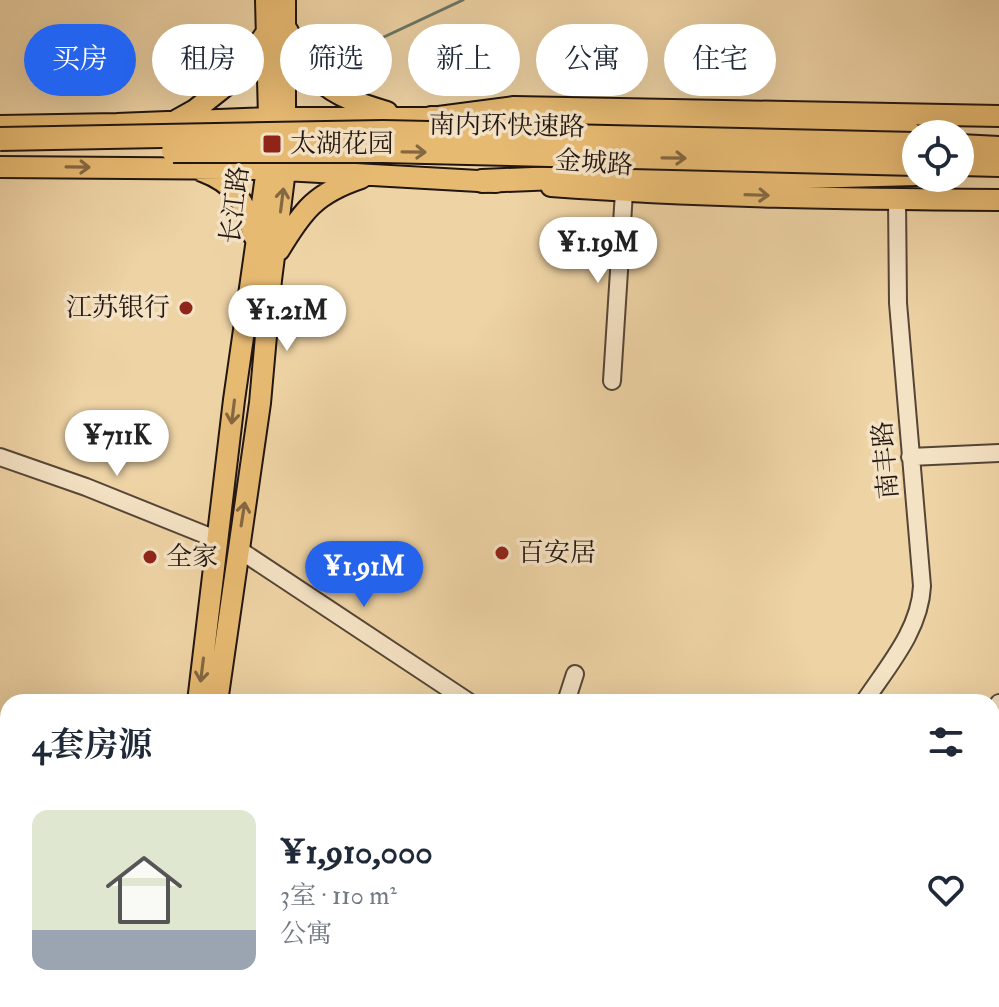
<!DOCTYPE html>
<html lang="zh">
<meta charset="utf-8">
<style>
body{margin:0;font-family:"IM FELL Double Pica","Noto Serif SC",serif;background:#f6f6f7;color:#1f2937;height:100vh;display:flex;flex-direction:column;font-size:30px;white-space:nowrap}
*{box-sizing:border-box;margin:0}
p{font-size:26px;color:#747a83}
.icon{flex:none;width:44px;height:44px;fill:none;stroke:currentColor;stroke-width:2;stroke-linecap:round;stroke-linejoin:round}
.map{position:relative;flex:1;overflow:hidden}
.side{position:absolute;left:0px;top:694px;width:1000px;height:314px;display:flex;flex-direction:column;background:#fff;border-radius:24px 24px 0 0;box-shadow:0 8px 32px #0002}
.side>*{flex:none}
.banner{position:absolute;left:24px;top:24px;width:952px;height:72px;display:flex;gap:16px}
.buttons{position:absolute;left:902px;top:120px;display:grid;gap:16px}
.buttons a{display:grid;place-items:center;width:72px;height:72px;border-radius:50%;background:#fff;box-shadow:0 8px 32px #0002;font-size:40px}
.price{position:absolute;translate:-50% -68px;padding:0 18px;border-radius:28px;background:#fff;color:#222;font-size:26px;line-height:52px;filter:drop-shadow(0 2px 4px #0008)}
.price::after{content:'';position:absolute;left:50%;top:48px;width:24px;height:18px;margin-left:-12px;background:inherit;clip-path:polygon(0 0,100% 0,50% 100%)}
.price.active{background:#2563eb;color:#fff}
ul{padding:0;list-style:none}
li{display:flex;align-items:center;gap:24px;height:200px;padding:0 32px}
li+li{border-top:2px solid #e0e1e3}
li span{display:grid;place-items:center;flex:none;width:224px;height:160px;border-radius:16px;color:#555}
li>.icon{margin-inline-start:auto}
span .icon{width:96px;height:96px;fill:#fffc;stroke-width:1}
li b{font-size:34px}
h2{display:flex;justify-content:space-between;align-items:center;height:96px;padding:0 32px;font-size:34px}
.tag{padding:0 28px;border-radius:36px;background:#fff;box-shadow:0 8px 32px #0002;font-size:28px;line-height:72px}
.tag.active{background:#2563eb;color:#fff}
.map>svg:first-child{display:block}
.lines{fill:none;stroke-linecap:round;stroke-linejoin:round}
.stream{stroke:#6b7867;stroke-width:3}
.minor-casing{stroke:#554536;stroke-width:20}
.major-casing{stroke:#221611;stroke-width:24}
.highway-casing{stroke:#221611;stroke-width:26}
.minor{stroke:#f4e2c4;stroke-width:16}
.major{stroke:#e7ba72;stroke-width:20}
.highway{stroke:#e7ba72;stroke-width:22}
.highway-bridge-casing{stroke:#221611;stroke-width:26;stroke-linecap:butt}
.highway-bridge{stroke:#e7ba72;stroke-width:22}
.oneway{stroke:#846842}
.poi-dot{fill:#8f2418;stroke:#f4e2c4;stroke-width:3}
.labels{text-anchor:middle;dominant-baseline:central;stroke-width:7;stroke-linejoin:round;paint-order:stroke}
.street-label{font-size:26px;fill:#221611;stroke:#f4e2c4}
.poi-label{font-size:26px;fill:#221611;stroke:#f4e2c4;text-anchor:start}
</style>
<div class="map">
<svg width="999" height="1007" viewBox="0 0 999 1007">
<rect width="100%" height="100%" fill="#eed3a5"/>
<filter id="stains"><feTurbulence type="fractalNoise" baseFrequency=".0025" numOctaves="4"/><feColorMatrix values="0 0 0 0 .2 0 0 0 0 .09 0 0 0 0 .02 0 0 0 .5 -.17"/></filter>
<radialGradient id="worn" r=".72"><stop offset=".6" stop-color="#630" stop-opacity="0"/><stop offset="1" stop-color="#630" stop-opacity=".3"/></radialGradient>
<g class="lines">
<path class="stream" d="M322 66 463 0"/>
<g class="minor-casing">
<path id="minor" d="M612 381 624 192
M0 457 86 487 218 540
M910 457 999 453
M238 549 469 702
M566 702 575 674
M864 702C888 666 920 630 922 586L898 303 897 199
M992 713 999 703
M0 839 8 841
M992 934 999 939
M905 1000 915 1007
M26 1007 30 1000
M421 1007V1000
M666 1007 671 1000"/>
</g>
<g class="major-casing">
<path id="major" d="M287 30C296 46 305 66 318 79 337 97 363 105 387 112
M177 120 195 110 234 79 267 32
M0 126 117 124 269 118H431L514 107 999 116
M0 167 267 169 496 182
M202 171C237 184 245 203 254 236
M551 186C700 197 850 199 999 200
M279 250C303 210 316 193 361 178
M198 702 234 400 267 169 269 118 266 0
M217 702 260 403 271 280 285 170V0
M228 1000 231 1007
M248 1000 251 1007"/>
</g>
<g class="highway-casing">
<path id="highway" d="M431 118 905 130 916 138
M960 146 999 148
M960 164 999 165
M482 181 605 176 804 177 916 174"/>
</g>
<use href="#minor" class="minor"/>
<use href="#major" class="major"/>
<use href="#highway" class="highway"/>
<g class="highway-bridge-casing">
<path id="highway-bridge" d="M0 139 383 132 916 144
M173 151H383L916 164"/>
</g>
<use href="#highway-bridge" class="highway-bridge"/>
</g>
<defs><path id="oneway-shaft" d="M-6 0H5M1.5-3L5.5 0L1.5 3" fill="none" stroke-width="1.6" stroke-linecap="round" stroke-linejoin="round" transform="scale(2)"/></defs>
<g class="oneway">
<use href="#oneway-shaft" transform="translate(414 152) rotate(1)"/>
<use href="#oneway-shaft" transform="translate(674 158) rotate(1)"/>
<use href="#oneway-shaft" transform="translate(78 167) rotate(1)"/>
<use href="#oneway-shaft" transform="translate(757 195) rotate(2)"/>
<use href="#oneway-shaft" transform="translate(282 200) rotate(-83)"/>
<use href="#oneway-shaft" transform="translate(233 412) rotate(97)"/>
<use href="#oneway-shaft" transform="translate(243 514) rotate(-81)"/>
<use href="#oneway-shaft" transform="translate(202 670) rotate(97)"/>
</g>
<g class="poi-dot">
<rect x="262" y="134" width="20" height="20" rx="4"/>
<circle cx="186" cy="308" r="8"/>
<circle cx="502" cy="553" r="8"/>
<circle cx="150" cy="557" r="8"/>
</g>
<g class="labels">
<g class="street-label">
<text transform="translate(507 126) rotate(1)">南内环快速路</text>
<text transform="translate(594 163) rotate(4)">金城路</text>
<text transform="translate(235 205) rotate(-83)">长江路</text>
<text transform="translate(886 460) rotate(-95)">南丰路</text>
</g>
<g class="poi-label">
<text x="290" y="144">太湖花园</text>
<text x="170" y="308" text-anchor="end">江苏银行</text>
<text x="518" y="553">百安居</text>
<text x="166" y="557">全家</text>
</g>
</g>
<rect width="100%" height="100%" filter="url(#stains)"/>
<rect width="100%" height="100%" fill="url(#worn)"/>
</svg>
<div class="buttons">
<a><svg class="icon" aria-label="locate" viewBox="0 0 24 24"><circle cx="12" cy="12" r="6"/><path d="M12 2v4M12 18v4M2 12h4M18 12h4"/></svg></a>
</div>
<b class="price" style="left:598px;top:285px">¥1.19M</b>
<b class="price" style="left:287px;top:353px">¥1.21M</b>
<b class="price" style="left:117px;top:478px">¥711K</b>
<b class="price active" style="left:364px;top:609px">¥1.91M</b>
<div class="banner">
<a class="tag active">买房</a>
<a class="tag">租房</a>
<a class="tag">筛选</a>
<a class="tag">新上</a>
<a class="tag">公寓</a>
<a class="tag">住宅</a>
</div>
<section class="side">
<h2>4套房源<svg class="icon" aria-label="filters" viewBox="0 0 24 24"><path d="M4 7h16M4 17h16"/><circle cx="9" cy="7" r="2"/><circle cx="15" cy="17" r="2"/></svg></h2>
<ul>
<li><span style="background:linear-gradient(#dfe7d0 75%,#9aa5b1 0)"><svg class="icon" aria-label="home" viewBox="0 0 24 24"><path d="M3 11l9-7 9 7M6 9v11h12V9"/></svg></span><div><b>¥1,910,000</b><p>3室 · 110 m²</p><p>公寓</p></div><svg class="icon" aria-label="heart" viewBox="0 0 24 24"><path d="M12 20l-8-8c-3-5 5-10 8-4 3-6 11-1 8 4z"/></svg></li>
</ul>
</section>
</div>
